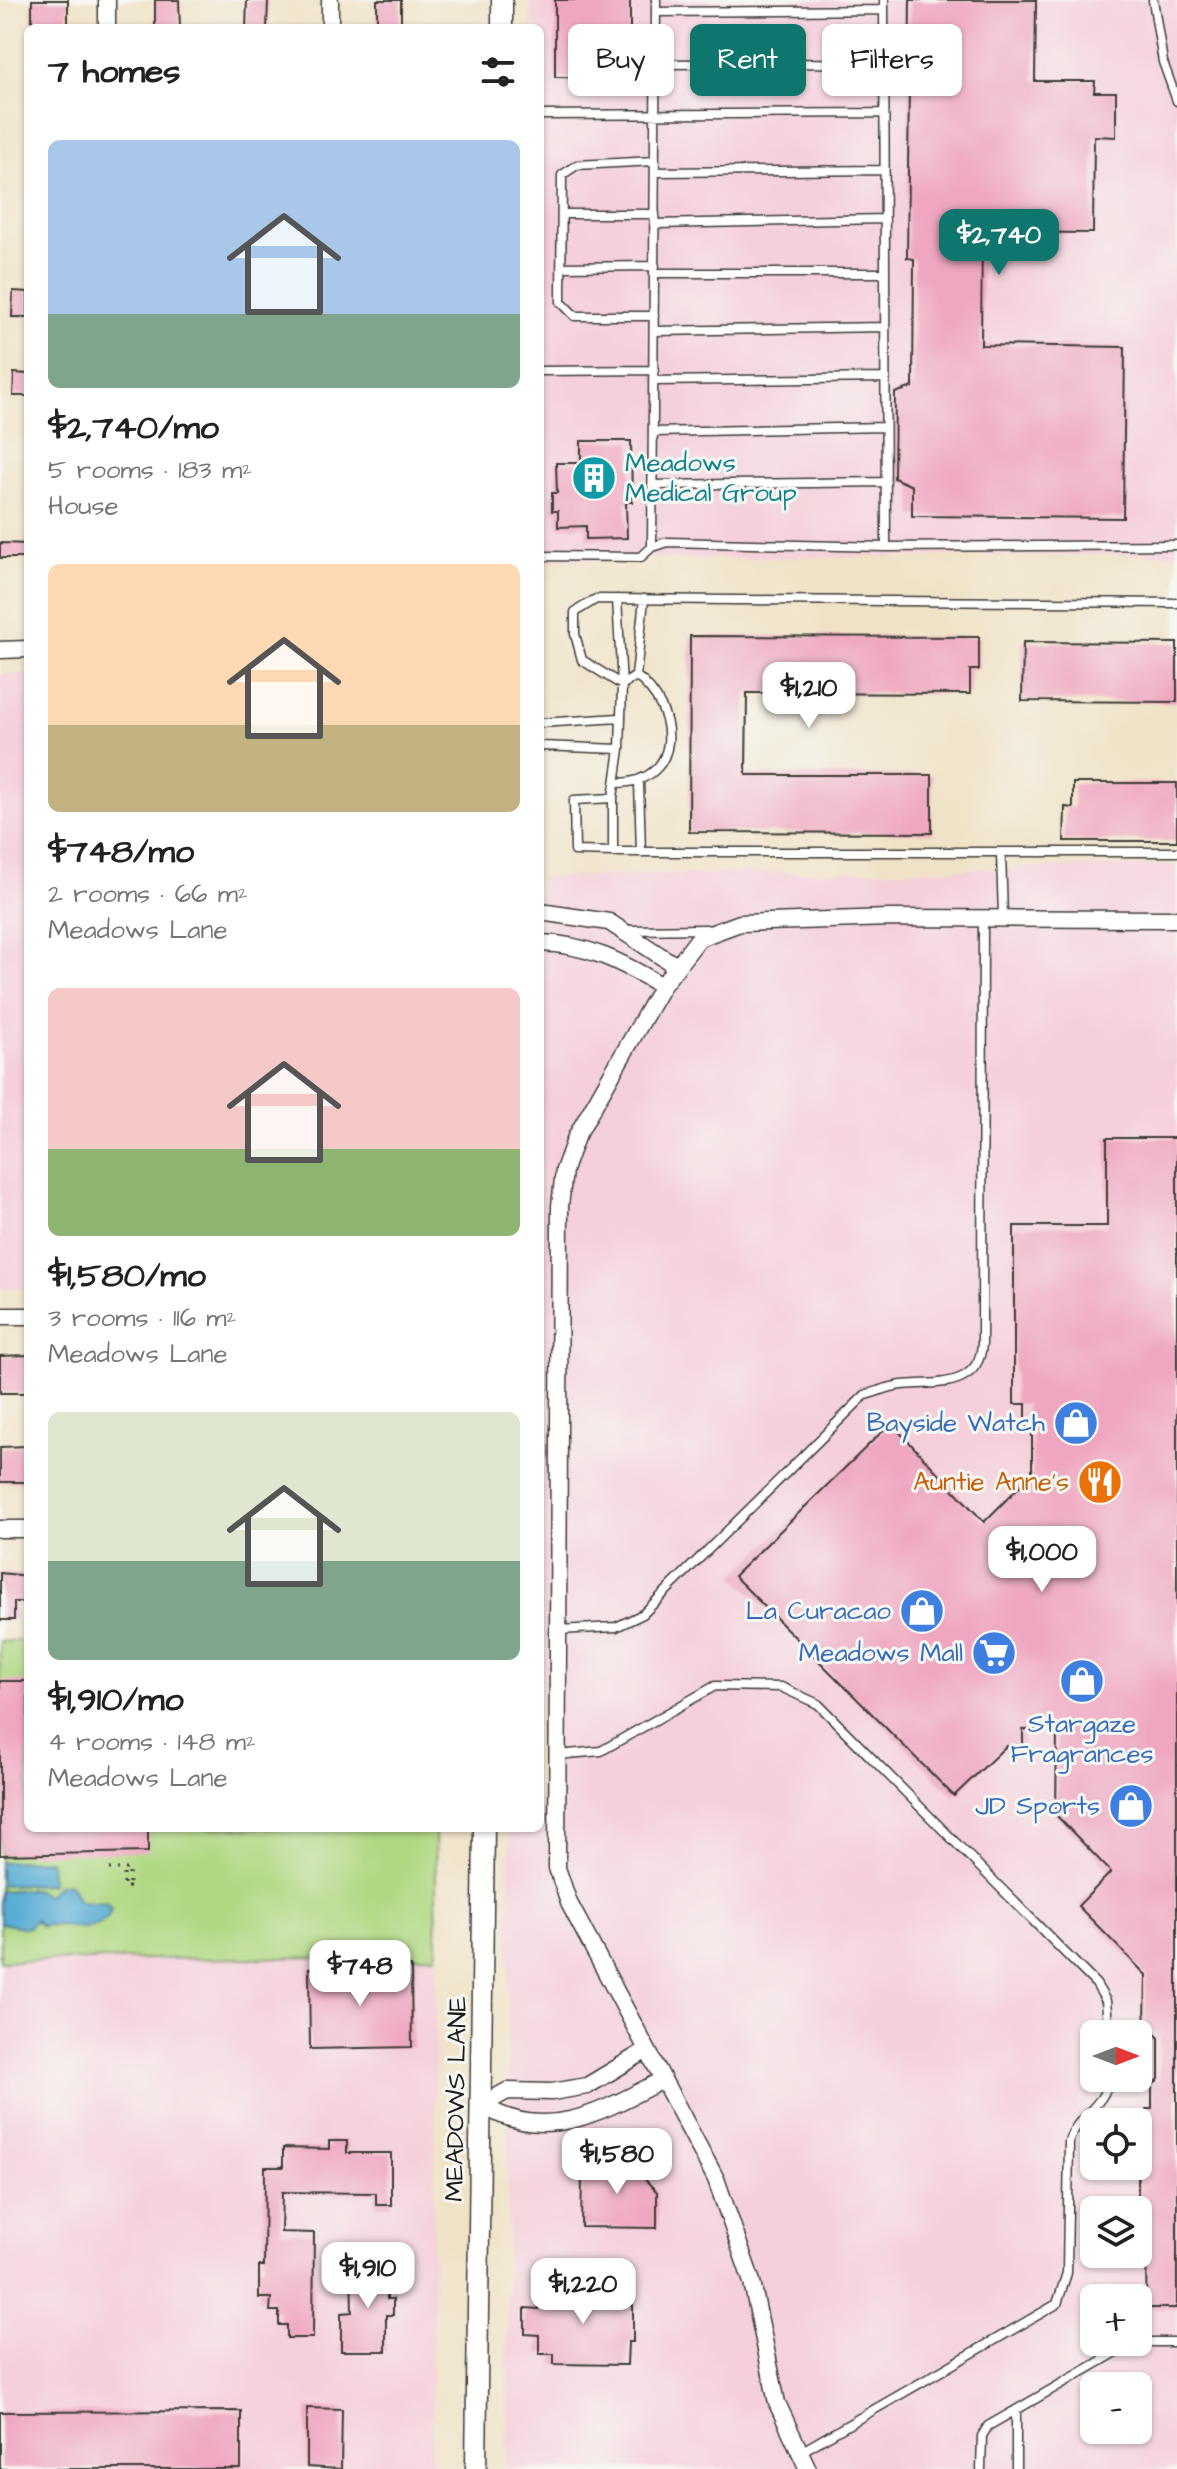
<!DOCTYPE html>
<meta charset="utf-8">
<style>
body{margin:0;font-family:"Architects Daughter",sans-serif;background:#f6f6f6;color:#222;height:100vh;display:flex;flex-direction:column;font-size:30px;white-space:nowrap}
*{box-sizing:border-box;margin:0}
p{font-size:26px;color:#767676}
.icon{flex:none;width:44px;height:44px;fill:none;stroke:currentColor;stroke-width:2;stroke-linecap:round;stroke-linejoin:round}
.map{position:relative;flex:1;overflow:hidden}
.sheet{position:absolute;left:24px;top:24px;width:520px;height:1808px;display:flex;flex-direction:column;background:#fff;border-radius:12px;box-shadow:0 2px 6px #0004}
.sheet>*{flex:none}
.banner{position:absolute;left:568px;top:24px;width:488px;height:72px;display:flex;gap:16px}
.needle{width:52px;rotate:90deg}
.fabs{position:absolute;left:1080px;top:2020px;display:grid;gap:16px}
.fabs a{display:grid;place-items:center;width:72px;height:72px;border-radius:12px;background:#fff;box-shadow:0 2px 6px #0004;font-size:40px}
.price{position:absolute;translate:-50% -68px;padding:0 18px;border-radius:16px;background:#fff;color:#222;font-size:26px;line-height:52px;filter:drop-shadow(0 2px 4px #0008)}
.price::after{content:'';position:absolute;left:50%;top:48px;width:24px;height:18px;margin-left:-12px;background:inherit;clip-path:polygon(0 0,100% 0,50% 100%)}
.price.selected{background:#0f766e;color:#fff}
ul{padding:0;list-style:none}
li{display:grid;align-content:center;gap:16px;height:424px;padding:0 24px}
li span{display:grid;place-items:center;height:248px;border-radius:12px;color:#555}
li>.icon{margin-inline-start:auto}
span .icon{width:144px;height:144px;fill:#fffc;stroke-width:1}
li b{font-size:34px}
h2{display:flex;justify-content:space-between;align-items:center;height:96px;padding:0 24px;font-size:34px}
.pill{padding:0 28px;border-radius:12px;background:#fff;box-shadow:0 2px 6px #0004;font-size:28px;line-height:72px}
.pill.selected{background:#0f766e;color:#fff}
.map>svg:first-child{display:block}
.built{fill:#f5cfda;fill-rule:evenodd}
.green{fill:#b0d883;stroke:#667a50;stroke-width:2}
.water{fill:#58add4;stroke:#3a6478;stroke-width:2}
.building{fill:#efa7c1}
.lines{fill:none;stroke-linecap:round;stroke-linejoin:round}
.service-casing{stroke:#3c3a36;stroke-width:11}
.minor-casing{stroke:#3c3a36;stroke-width:19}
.tertiary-casing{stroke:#3c3a36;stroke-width:23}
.path{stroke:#3c3a36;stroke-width:3;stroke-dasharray:2 6;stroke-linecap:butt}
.service{stroke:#fff;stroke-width:8}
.minor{stroke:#fff;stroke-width:16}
.tertiary{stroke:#fff;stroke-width:20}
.labels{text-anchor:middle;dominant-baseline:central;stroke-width:6;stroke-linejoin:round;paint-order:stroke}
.culture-label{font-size:26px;fill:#0d838f;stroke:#f6f6f2;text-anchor:start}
.shop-label{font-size:26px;fill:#366cbe;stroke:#f6f6f2;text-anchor:end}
.food-label{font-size:26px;fill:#c56008;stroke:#f6f6f2;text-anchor:end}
.street-label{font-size:26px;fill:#1c1c1c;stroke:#f6f6f2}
</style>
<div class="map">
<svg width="1177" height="2469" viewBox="0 0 1177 2469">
<rect width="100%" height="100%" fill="#f6f6f2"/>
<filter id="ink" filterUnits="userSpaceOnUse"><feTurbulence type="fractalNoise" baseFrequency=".0125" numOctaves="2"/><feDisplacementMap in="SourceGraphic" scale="16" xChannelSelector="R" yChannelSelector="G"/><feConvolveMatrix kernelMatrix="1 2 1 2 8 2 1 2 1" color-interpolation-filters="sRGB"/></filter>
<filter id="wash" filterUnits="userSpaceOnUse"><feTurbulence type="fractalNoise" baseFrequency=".006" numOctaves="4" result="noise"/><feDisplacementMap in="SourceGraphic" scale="32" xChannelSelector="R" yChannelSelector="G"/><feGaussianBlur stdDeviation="1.8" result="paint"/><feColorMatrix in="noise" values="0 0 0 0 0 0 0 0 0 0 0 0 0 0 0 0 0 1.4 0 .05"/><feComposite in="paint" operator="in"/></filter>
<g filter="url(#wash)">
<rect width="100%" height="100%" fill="#f0e2c6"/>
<path class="built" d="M531 0H1177V554L540 560V28H531Z
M0 674H28V1288H0Z
M1177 865V2469H507L509 1828H540V877ZM1094 2034H1138V2078H1094ZM1094 2122H1138V2166H1094ZM1094 2210H1138V2254H1094ZM1094 2298H1138V2342H1094ZM1094 2386H1138V2430H1094Z
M437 1956 431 2469H0V1961Z"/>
<path class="green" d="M0 1641H28V1828H435L437 1956 0 1961Z"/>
<path class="water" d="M50 1860 51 1884 0 1885V1862Z
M59 1884H70L79 1901 108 1903 111 1909 107 1918C79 1938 68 1920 41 1926L35 1920 27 1928 0 1923V1891L35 1889 46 1896Z"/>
<g id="blocks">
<path class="building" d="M32 0H68V28H32Z
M155 0H179L180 28H155Z
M247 0H268L267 28H246Z
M377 0H401V28H377Z
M555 0H630V78L555 77Z
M910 0H1036L1035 81H1095L1094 92H1116V137L1094 136 1093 233 982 232 981 345 1125 347 1123 518 912 516V486L894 478 895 393 913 387 914 259 907 258Z
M13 291 28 292V317H12Z
M14 373 28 374V396H13Z
M581 441H631L632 502H626L627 538 586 539V526L558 527V511H552V493H557L556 463H581Z
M0 543 28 544V558H0Z
M690 636 979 637V670H970V694L747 693 746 775H932V833L689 832Z
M1023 642 1177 643V702L1022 701Z
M1073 783H1177V841H1064L1065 807 1073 808Z
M1107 1138H1177V2308H1146L1147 2230H1138V2123H1146V2109H1152V2086L1159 2079V2038L1145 2022 1146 1975 1078 1906 1111 1872 1056 1815 1057 1729 1023 1730V1746H1006L954 1796 734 1576 891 1423 984 1522 1032 1474V1432L1026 1425V1404H1014V1226H1107Z
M28 1355V1393H0V1356Z
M28 1446V1482H0V1447Z
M0 1573 28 1576V1602H14V1620H0Z
M0 1681H28V1828H148V1852L0 1855Z
M411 1966 412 2047 310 2049 309 1968Z
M329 2141H347V2153H391V2205H376V2193L282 2192 281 2232 314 2233 313 2338H287V2325H279V2311H270L271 2298H259V2266H264L265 2167H283V2148L329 2149Z
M614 2147 657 2192V2228L581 2227 582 2177Z
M372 2258H387V2299H393V2315H386V2351H341V2313L352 2312 351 2270H372Z
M539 2289 625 2290V2305H633V2342H628L627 2365 554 2364V2354H539V2335L525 2334V2308L539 2309Z
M307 2408 342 2409 341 2469 307 2467Z
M241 2411V2469H0V2412Z"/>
</g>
</g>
<g filter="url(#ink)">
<use href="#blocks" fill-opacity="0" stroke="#3c3a36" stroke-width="2"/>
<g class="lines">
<g class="service-casing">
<path id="service" d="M1153 0 1163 62 1177 101
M656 12 884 10
M656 64 884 63
M540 115 884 113
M655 172 884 170
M562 214H655
M655 224 885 219
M561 267 655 266
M655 273H885
M654 316H575L561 302 562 175 577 165 655 161
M654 331 885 327
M540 371 654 370
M654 381 885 378
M653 432 885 427
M652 485 886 482
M652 547 656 0
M886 547 1177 545
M540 556 641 557 652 547 667 542 886 547 884 0
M617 599 622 685 636 676
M540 723 619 718
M540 746 620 749
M617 783C684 782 680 709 636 676L644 599
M639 783 641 852
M613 798 574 800 575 851 613 852V798L620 749 622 685 582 660 575 634V612L596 599 1177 603
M613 852H1177
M1001 853 1003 917
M628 930 706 929
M558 1630 616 1627 643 1614 865 1395C877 1392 889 1386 902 1385 935 1382 979 1389 982 1344L983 919
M557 1755 601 1751 715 1686 781 1687 818 1704 1096 1984 1106 2001 1109 2034
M1138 2342H1177
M799 2453 1057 2304 1067 2273 1069 2141C1077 2115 1105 2107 1109 2078
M981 2469 982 2436 988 2426 1134 2342
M1016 2469V2410"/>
</g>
<g class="minor-casing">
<path id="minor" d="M107 28V0
M330 28V0
M0 650 28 649
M540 912 609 922 676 966
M540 943C587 944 622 962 662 986
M0 1316H28
M0 1529H28
M482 2105C546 2145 603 2111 662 2080
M482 2105 507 2091 552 2092 587 2086 647 2050
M808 2469 777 2403 752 2282 716 2179 569 1903 557 1868 560 1206 564 1170 576 1137 662 986 699 938 740 923 889 918 1177 919"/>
</g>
<g class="tertiary-casing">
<path id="tertiary" d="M502 28V0
M476 2469 484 1828"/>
</g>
<path class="path" d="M109 1869H129V1887
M124 1874V1887H129"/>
<use href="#service" class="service"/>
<use href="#minor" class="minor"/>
<use href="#tertiary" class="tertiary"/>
</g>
</g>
<defs>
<g id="building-disc" transform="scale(2.3)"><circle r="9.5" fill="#0f9aa8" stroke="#f6f6f2"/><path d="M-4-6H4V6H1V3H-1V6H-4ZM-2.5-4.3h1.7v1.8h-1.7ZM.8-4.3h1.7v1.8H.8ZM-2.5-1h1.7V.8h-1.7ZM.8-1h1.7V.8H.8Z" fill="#fff"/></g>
<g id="shop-disc" transform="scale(2.3)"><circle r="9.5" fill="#3f7fe0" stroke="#f6f6f2"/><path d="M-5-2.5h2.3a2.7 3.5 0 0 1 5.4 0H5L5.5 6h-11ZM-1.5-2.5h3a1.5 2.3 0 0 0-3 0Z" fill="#fff"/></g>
<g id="restaurant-disc" transform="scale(2.3)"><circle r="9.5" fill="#e8710a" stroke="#f6f6f2"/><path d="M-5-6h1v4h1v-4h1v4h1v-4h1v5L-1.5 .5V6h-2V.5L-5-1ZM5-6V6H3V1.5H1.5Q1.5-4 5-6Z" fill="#fff"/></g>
<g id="supermarket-disc" transform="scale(2.3)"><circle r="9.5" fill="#3f7fe0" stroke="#f6f6f2"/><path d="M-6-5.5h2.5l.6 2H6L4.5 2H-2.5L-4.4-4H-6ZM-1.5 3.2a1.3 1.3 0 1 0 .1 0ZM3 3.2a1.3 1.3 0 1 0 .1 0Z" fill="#fff"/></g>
</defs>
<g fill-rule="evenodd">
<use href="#building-disc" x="594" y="478"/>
<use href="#shop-disc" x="1076" y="1423"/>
<use href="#restaurant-disc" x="1100" y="1482"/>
<use href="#shop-disc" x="922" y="1611"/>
<use href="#supermarket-disc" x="994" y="1653"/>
<use href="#shop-disc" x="1082" y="1681"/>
<use href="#shop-disc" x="1131" y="1806"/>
</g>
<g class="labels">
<g class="culture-label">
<text x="625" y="463">Meadows<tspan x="625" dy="30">Medical Group</tspan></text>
</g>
<g class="shop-label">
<text x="1045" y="1423">Bayside Watch</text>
<text x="891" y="1611">La Curacao</text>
<text x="963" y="1653">Meadows Mall</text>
<text x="1082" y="1724" text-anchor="middle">Stargaze<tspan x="1082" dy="30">Fragrances</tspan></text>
<text x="1100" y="1806">JD Sports</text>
</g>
<g class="food-label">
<text x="1069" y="1482">Auntie Anne's</text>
</g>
<g class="street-label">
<text transform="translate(456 2099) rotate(-89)">MEADOWS LANE</text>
</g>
</g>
</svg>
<div class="fabs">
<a><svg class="needle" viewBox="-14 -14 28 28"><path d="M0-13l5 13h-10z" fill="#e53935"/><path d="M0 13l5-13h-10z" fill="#767676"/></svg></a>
<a><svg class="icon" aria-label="locate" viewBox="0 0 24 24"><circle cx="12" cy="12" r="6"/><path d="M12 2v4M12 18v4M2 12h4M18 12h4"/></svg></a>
<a><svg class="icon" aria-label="layers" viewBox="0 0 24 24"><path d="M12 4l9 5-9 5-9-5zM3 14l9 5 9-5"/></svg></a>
<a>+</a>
<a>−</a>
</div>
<b class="price selected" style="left:999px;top:277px">$2,740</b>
<b class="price" style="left:809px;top:730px">$1,210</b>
<b class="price" style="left:1042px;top:1594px">$1,000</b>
<b class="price" style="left:360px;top:2008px">$748</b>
<b class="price" style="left:617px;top:2196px">$1,580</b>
<b class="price" style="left:368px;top:2310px">$1,910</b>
<b class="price" style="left:583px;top:2326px">$1,220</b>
<div class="banner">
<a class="pill">Buy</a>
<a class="pill selected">Rent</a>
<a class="pill">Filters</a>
</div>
<section class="sheet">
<h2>7 homes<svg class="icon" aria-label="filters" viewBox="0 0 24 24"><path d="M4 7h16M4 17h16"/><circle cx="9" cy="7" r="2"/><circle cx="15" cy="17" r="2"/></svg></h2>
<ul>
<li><span style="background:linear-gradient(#a9c7e8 70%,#7fa58c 0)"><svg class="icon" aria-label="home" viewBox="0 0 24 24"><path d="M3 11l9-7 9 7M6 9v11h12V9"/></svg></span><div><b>$2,740/mo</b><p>5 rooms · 183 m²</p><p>House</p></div></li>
<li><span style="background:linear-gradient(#ffd9b3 65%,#c2b280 0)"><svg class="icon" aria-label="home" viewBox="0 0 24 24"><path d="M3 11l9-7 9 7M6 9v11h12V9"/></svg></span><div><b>$748/mo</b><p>2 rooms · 66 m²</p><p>Meadows Lane</p></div></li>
<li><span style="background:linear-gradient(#f6c9c9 65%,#8fb573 0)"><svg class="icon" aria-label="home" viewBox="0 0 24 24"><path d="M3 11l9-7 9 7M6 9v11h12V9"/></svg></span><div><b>$1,580/mo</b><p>3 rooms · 116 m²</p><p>Meadows Lane</p></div></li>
<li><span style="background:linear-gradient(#dfe7d0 60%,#7fa58c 0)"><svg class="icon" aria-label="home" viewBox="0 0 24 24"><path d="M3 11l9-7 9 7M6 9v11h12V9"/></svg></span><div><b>$1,910/mo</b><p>4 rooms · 148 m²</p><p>Meadows Lane</p></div></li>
</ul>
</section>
</div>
